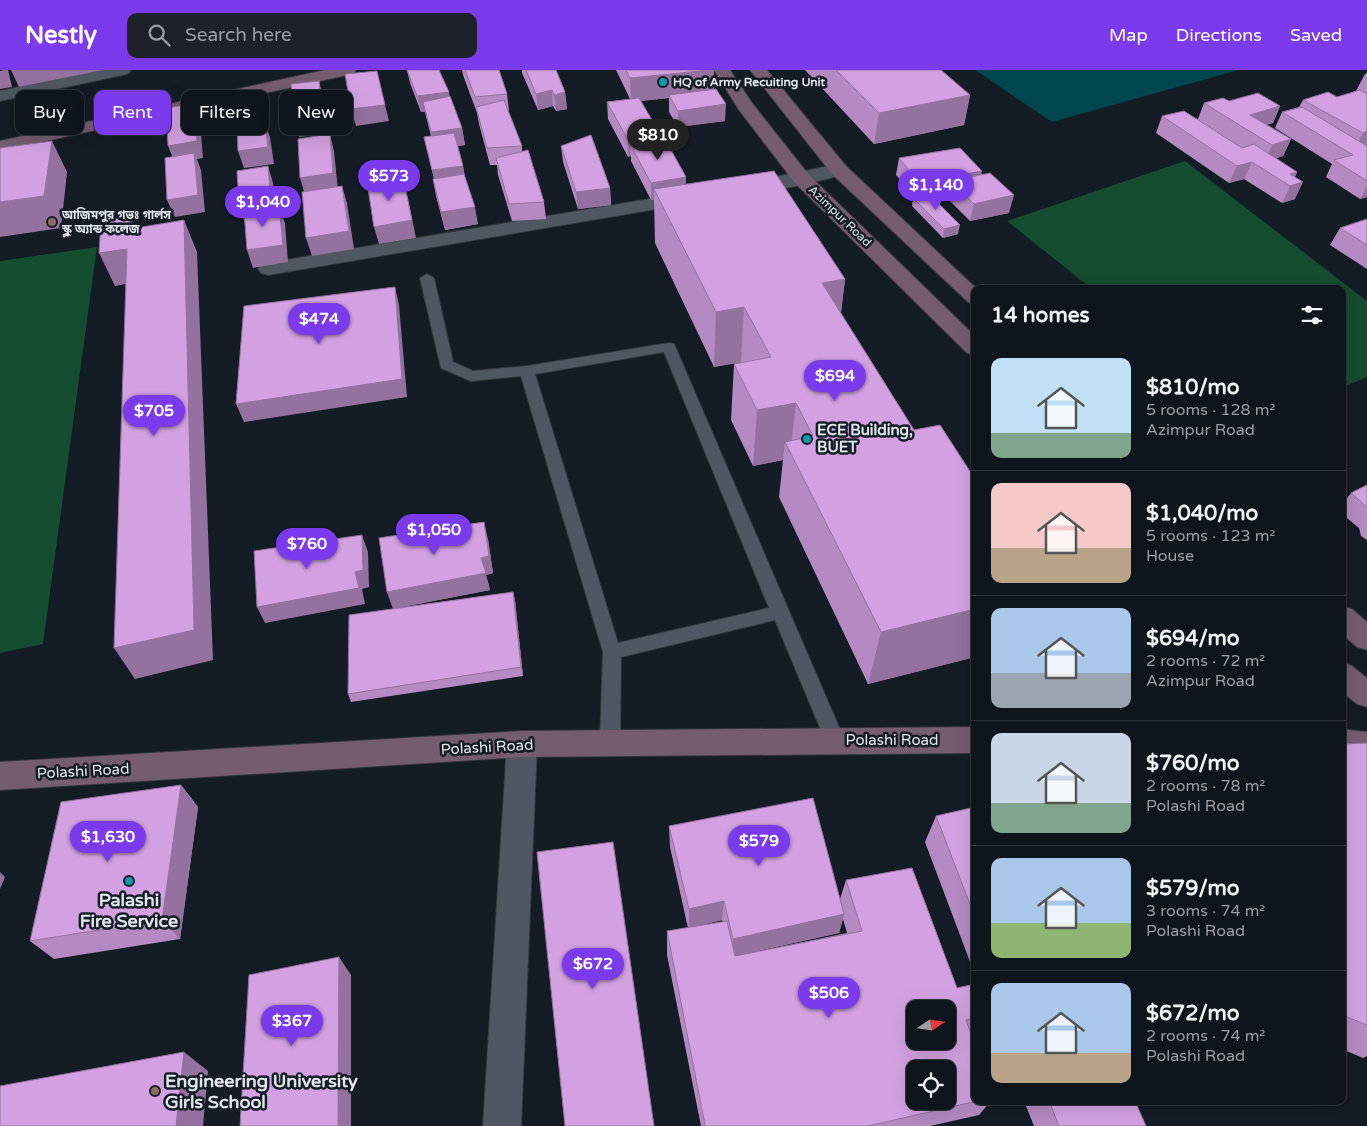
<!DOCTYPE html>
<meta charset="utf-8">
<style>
body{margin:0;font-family:"Varela Round","Noto Sans Bengali",sans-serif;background:#1d2229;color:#f1f3f6;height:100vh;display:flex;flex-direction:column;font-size:19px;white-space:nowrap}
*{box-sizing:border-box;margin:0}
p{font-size:16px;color:#9b9fa3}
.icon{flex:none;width:28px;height:28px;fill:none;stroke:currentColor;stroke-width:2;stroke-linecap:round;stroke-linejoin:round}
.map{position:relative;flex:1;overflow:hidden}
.drawer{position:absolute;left:971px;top:215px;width:375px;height:820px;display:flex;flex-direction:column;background:#0f151c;border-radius:10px;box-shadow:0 5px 20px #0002,0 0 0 1px #2f343b}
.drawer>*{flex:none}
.banner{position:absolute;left:15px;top:20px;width:475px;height:45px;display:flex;gap:10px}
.needle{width:32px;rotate:77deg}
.controls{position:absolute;left:906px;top:930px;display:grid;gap:10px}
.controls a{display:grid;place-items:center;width:50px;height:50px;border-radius:10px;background:#0f151c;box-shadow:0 5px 20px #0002,0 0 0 1px #2f343b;font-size:25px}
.price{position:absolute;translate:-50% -42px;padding:0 11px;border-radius:18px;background:#7c3aed;color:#fff;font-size:16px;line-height:32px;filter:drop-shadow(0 1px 2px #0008)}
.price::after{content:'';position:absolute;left:50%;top:30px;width:15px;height:11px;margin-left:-8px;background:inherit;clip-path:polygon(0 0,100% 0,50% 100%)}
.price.active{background:#222;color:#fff}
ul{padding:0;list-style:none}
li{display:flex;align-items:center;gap:15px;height:125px;padding:0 20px}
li+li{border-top:1px solid #2f343b}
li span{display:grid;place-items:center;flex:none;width:140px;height:100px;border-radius:10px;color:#555}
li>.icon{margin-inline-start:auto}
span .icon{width:60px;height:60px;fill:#fffc;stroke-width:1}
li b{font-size:21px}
h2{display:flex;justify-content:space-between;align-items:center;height:60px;padding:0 20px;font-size:21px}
.chip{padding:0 18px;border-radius:10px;background:#0f151c;box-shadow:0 5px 20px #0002,0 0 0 1px #2f343b;font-size:18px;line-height:45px}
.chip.active{background:#7c3aed;color:#fff}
header{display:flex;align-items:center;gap:30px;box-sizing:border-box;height:70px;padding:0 25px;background:#7c3aed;color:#fff}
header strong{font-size:24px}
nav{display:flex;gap:28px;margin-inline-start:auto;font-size:18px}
.search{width:350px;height:45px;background:#1d2229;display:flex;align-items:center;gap:12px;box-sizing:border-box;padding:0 18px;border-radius:10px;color:#9b9fa3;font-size:19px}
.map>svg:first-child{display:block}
.green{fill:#144d2f}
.water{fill:#00464f}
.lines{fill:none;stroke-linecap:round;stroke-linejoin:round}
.lane-casing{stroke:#34383e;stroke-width:2}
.street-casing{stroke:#34383e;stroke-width:2}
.secondary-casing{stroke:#34383e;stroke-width:2}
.lane{fill:#4f5862;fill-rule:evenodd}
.street{fill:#4f5862;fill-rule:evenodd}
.secondary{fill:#765c71;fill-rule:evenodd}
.wall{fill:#b58ac2;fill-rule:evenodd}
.shaded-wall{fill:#94719e}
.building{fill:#d3a1e1;stroke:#94719e;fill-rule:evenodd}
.culture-dot{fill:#0f9aa8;stroke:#141c25;stroke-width:2}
.education-dot{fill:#8d6e63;stroke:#141c25;stroke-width:2}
.labels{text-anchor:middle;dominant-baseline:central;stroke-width:5;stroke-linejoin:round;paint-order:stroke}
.far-poi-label{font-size:12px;font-weight:bold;fill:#e3e8ee;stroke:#141c25;text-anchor:start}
.far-street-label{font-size:12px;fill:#e3e8ee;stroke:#141c25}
.poi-label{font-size:15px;font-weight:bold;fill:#e3e8ee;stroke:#141c25;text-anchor:start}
.street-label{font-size:15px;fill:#e3e8ee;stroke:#141c25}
.near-poi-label{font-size:18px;font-weight:bold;fill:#e3e8ee;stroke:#141c25}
</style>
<header>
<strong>Nestly</strong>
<div class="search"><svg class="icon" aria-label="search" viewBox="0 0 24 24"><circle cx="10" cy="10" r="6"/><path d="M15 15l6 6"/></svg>Search here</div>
<nav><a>Map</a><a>Directions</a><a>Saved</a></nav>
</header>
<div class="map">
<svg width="1367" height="1056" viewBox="0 0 1367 1056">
<rect width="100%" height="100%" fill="#141c25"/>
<path class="green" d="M1185 91 1367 231V307L1343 317 1342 219H1092L1007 151Z
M97 177 43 574 0 583V191Z"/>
<path class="water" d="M975 0H1239L1052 52Z"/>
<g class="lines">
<g class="lane-casing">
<path id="lane" d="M427 204 434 208 453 292 473 301 527 296 669 273 674 274 845 671 842 677 835 679 828 677 775 550 621 587 620 672 617 678 610 680 603 678 600 672 603 582 521 306 471 311 441 298 420 208ZM664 282 769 538 618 573 535 304Z"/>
</g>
<g class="street-casing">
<path id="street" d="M100 0H131L129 3 123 5 0 31V21Z
M839 94 846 96 848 100 846 104 802 115 745 125 738 123 736 119 738 115 745 113Z
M691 122 698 124 701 128 698 132 268 205 261 203 258 199 261 195 268 193Z
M522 661 533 665 537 674 521 1056H483L507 674 511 665Z"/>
</g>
<g class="secondary-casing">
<path id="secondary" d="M325 0H356L354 3 348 5 0 81V71Z
M714 0H730L752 33 809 105 975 266V285L967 283 795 113 739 40Z
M750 0H767L846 96 977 219H975V234L968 232 832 104Z
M1342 536 1352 539 1367 552V580L1357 577 1342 564Z
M1342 592 1352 596 1367 608V637L1357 634 1342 622Z
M975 657V683L522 687 0 720V692L522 661Z
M1342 659 1367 662V688L1342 685Z"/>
</g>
<use href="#lane" class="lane"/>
<use href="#street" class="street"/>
<use href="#secondary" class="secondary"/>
</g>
<path class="wall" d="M407 0H439L462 58 465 75 458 76 463 96 465 108 478 154 445 160 436 126 433 109H434L424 67 431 66 425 42H421L410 13Z
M462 0H499L507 24 509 40 508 41 522 76V81L544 132 546 149 512 151 498 105 497 95H490L479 54 477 43 463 5Z
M522 0H556L565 22 567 39 556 41 553 36 538 40 522 3Z
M616 0H714V19L725 51 678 57 669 42V28L640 31 661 69 686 107V114L845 209 841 243 914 360 975 409V587L868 614 779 427 783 390 753 396 731 350 734 294 742 292 714 297 655 173 654 130H651L631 91V86L628 87 608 49 607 32 630 29Z
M805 0H941L970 25 964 55 874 74Z
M1367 3V127L1360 129 1326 107 1332 94 1275 58 1282 42 1299 37 1303 30 1337 27 1356 21 1365 4Z
M1204 33 1280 36 1273 53 1266 55 1291 69 1283 86 1276 88 1297 102 1295 107V129L1282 133 1244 109 1229 113 1156 63 1162 46 1198 49Z
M561 76 610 118 611 135 578 139 563 92Z
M899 88 982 104 1009 143 970 151 947 128V124L931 127 958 164 943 168 912 136 913 128 915 127 896 105Z
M1367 149V199L1330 175 1340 158Z
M1367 415V470L1361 466 1359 458 1342 444V435L1351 423Z
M488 469 493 503 486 505 490 520 396 538 513 522 515 530 523 606 351 632 348 624 393 538 387 522Z
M1367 673V986L1363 988 1342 979V674Z
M181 715 198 737 180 869 54 889 30 871Z
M975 737V905L925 772 936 746Z
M669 756 840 829 846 810 957 918 975 914V965L972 966 975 1031H991L979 1045 930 1056H701L667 885V861L688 858 670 777ZM843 849 847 863 735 886 839 863ZM722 850 723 852 698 856Z
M1024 1031H1135L1146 1056H1034Z"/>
<path class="shaded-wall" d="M4 0H8L12 17 0 19V1Z
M11 0H103L19 17Z
M710 0H714V23L669 25V28L631 32 630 8Z
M319 11 323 27 328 63 299 67 294 50Z
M263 20 268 36V62L270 67 274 94 244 98 238 81 239 66 233 50Z
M552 20 553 36 538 40 536 24Z
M449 22 451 39 423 32 425 42H421L417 26Z
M565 22 567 39 556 41 554 25Z
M970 25 964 55 874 74 879 43Z
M194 34 200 51 203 88 197 89 201 100 205 142 175 147 167 130 175 93 168 76Z
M726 34 725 51 678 57V41Z
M385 35 389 51 356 56 351 39Z
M1280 36 1273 53 1248 60 1250 45Z
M462 58 465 75 434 79 431 62Z
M1367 61V75L1354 80 1363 63Z
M330 64 334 81 338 120 305 125 300 108Z
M661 65V82L630 74 631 86 628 87V70Z
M1291 69 1283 86 1265 92 1272 75Z
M52 71 67 102 61 158 0 167V132Z
M1252 92 1244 109 1229 113 1237 96Z
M268 96 273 113 277 148 245 153 239 136Z
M463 96 466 113 436 117 432 100Z
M982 101 978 118 950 111 947 124 916 129 919 112Z
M1297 102 1291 116 1303 112 1295 129 1282 133 1290 116V104Z
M686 107V125L654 119V130H651V113Z
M342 116 347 133 354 179 312 186 306 168Z
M1367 116V127L1360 129Z
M610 118 611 135 578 139 576 122Z
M407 124 416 168 379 174 374 157Z
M1014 125 1009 143 970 151 974 134Z
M279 136 285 153 288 192 253 198 247 180Z
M475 137 478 154 445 160 441 142Z
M130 147 144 179 130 159Z
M184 150 197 182 213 590 135 609 114 578Z
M960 155 958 164 943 168 944 159Z
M127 179 142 211 115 216 99 183Z
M845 209 838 265 822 213Z
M395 217 399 235 407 327 244 352 236 334Z
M744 237 741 292 714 297 716 242Z
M796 333 790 384 785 372 783 390 753 396 757 340Z
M484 452 488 469 493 503 486 505 490 520 393 539 387 522 481 488Z
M362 465 368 482 369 517 362 519 365 534 265 553 257 537 355 502Z
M513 522 515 530 523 606 521 597Z
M975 539V587L868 614 881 562Z
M181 715 198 737 180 869 162 850Z
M0 802 5 807 0 819Z
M724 831 722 850 689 858V839Z
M844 844 839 863 731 887 733 869Z
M339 887 351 905V1056H338Z
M184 982 208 1001 203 1056H176Z"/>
<path class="building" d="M407 0H439L449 22 417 26Z
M465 0H499L507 24 475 27Z
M526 0H556L565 22 554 25 552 20 536 24Z
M626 0H710L630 8Z
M836 0H941L970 25 879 43Z
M377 1 385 35 351 39 345 4Z
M319 11 323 46 294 50 291 14Z
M716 19 726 34 678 41 669 25Z
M263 20V46L233 50V24Z
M1360 20 1367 24V61L1363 63 1303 30 1328 22 1337 27Z
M1258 23 1280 36 1250 45 1291 69 1272 75 1204 33 1223 28 1229 31Z
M450 26 462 58 431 62 423 32Z
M639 28 661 65 628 70 607 32Z
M504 30 522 76 487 78 476 37Z
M194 34 197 71 168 76 166 38Z
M1302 37 1367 76V111L1334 90 1353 85 1282 42Z
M1184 41 1242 78 1254 74 1297 102 1290 104 1303 112 1290 116 1252 92 1237 96 1162 46Z
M265 51 268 77 238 81 237 54Z
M454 63 463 96 432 100 424 67Z
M330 64 333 103 300 108 298 69Z
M591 65 610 118 576 122 561 76Z
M665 69 686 107 651 113 630 74Z
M52 71 44 126 0 132V78Z
M960 78 982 101 919 112 899 88Z
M528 80 544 132 509 134 496 88Z
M194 83 198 125 167 130 165 88Z
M268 96 271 131 239 136 237 101Z
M774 101 845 209 822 213 914 360 940 355 975 409V539L881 562 785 372 813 366 796 333 757 340 734 294 771 287 744 237 716 242 654 119Z
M990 103 1014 125 974 134 950 111Z
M464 104 475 137 441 142 433 109Z
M403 107 412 150 374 157 367 112Z
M342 116 349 161 306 168 302 122Z
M929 124 960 155 944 159 913 128Z
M279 136 283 175 247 180 244 141Z
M130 147V159L184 150 194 560 114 578 127 179 99 183 101 151Z
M1367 149V175L1340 158Z
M395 217 402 309 236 334 244 236Z
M1367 415V437L1351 423Z
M484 452 489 486 481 488 486 503 387 522 379 468Z
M362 465 363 500 355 502 359 518 257 537 254 481Z
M513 522 521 597 348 624 349 545Z
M1367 673V955L1342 945V674Z
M181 715 162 850 30 871 61 732Z
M813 728 844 844 733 869 724 831 689 839 669 756Z
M975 737V847L936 746Z
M613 772 654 1056H565L537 782Z
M912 798 957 918 975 914V948L966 950 975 975V1031H977L868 1056H702L705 1055 667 861 727 851 735 886 862 861 846 810ZM915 939H948V971H915ZM915 999H948V1031H915Z
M339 887 338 1056H240L249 905Z
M184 982 176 1056H0V1016Z
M1049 1031H1135L1146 1056H1059Z"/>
<g class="culture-dot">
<circle cx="663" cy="12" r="5"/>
<circle cx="807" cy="369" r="5"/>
<circle cx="129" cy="811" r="5"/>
</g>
<g class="education-dot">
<circle cx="52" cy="152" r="5"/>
<circle cx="155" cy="1021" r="5"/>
</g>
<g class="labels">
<g class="far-poi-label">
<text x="673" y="12">HQ of Army Recuiting Unit</text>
<text x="62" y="145">আজিমপুর গভঃ গার্লস<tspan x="62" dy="14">স্কুল অ্যান্ড কলেজ</tspan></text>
</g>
<g class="far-street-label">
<text transform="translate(840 146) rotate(44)">Azimpur Road</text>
</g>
<g class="poi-label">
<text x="817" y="360">ECE Building,<tspan x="817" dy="17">BUET</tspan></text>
</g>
<g class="street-label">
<text x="892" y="670">Polashi Road</text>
<text transform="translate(487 677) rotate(-3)">Polashi Road</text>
<text transform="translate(83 701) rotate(-3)">Polashi Road</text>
</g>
<g class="near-poi-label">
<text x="129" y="830">Palashi<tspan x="129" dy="21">Fire Service</tspan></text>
<text x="165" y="1011" text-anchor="start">Engineering University<tspan x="165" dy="21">Girls School</tspan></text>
</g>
</g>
</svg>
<div class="controls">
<a><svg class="needle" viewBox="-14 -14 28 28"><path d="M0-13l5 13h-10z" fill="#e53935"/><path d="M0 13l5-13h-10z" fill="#9b9fa3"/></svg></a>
<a><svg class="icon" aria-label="locate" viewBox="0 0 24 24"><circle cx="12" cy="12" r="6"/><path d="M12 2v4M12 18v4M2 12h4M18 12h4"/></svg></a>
</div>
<b class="price active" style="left:658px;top:91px">$810</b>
<b class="price" style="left:389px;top:132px">$573</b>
<b class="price" style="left:936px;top:141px">$1,140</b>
<b class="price" style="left:263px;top:158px">$1,040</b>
<b class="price" style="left:319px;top:275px">$474</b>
<b class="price" style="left:835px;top:332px">$694</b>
<b class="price" style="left:154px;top:367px">$705</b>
<b class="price" style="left:434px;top:486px">$1,050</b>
<b class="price" style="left:307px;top:500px">$760</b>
<b class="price" style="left:108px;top:793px">$1,630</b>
<b class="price" style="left:759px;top:797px">$579</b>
<b class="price" style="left:593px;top:920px">$672</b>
<b class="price" style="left:829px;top:949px">$506</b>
<b class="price" style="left:292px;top:977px">$367</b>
<div class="banner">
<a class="chip">Buy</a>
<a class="chip active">Rent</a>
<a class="chip">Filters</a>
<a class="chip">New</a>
</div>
<section class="drawer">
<h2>14 homes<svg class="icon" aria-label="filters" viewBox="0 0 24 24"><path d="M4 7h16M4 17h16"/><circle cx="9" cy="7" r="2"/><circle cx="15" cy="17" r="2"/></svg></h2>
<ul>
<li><span style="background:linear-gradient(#bfe0f5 75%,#7fa58c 0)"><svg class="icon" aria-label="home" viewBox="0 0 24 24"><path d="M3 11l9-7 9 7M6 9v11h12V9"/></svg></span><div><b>$810/mo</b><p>5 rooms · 128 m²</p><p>Azimpur Road</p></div></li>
<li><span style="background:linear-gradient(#f6c9c9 65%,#b9a48a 0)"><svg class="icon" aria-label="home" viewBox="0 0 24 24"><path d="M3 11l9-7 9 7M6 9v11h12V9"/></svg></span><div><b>$1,040/mo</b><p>5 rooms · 123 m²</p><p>House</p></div></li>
<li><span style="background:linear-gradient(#a9c7e8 65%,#9aa5b1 0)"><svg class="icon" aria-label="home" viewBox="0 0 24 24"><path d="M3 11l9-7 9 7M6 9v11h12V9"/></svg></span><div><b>$694/mo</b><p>2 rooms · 72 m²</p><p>Azimpur Road</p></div></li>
<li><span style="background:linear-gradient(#c9d6e8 70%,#7fa58c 0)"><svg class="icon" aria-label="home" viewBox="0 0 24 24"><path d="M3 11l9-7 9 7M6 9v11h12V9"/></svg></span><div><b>$760/mo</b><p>2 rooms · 78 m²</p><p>Polashi Road</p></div></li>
<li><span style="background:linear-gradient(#a9c7e8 65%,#8fb573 0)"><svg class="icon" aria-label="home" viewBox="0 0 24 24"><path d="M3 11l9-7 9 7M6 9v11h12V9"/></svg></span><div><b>$579/mo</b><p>3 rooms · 74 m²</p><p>Polashi Road</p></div></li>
<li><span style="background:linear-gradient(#a9c7e8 70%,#b9a48a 0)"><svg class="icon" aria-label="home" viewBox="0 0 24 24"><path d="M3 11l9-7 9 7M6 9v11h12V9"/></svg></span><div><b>$672/mo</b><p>2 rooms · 74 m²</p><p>Polashi Road</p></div></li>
</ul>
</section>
</div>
